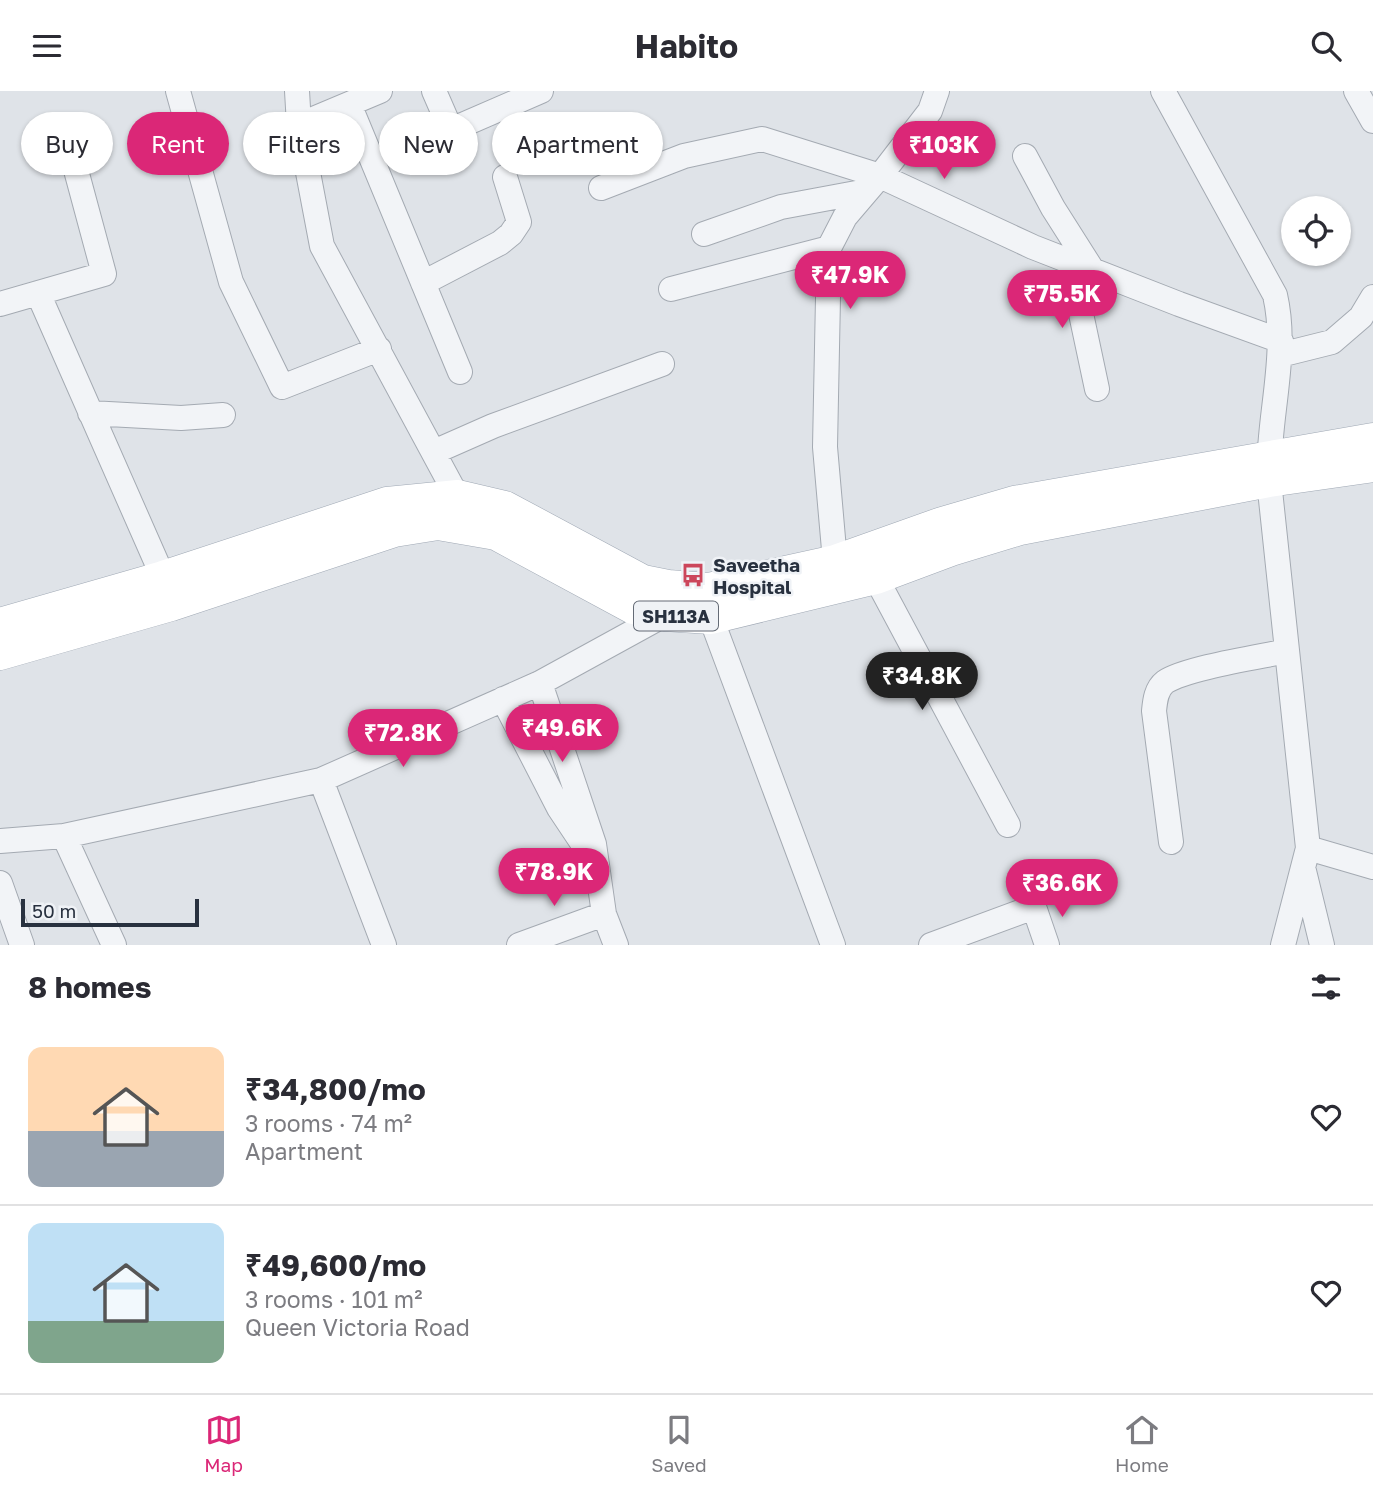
<!DOCTYPE html>
<meta charset="utf-8">
<style>
body{margin:0;font-family:"Golos Text",sans-serif;background:#f2f2f3;color:#2b2b33;height:100vh;display:flex;flex-direction:column;font-size:26px;white-space:nowrap}
*{box-sizing:border-box;margin:0}
p{font-size:23px;color:#7c7c81}
.icon{flex:none;width:38px;height:38px;fill:none;stroke:currentColor;stroke-width:2;stroke-linecap:round;stroke-linejoin:round}
.map{position:relative;height:854px;overflow:hidden}
.sheet{display:flex;flex-direction:column;background:#fff;flex:1}
.sheet>*{flex:none}
.guide{position:absolute;left:21px;top:21px;width:700px;height:63px;display:flex;gap:14px}
.tools{position:absolute;left:1281px;top:105px;display:grid;gap:14px}
.tools a{display:grid;place-items:center;width:70px;height:70px;border-radius:50%;background:#fff;box-shadow:0 2px 5px #0004;font-size:35px}
.scale{position:absolute;left:21px;bottom:18px;width:178px;box-sizing:border-box;padding-left:7px;border:4px solid #28313f;border-top:0;font-size:19px;line-height:24px;white-space:nowrap;color:#28313f;-webkit-text-stroke:5px #eff2f6;paint-order:stroke}
.price{position:absolute;translate:-50% -60px;padding:0 16px;border-radius:24px;background:#db2777;color:#fff;font-size:23px;line-height:46px;filter:drop-shadow(0 2px 4px #0008)}
.price::after{content:'';position:absolute;left:50%;top:42px;width:21px;height:16px;margin-left:-10px;background:inherit;clip-path:polygon(0 0,100% 0,50% 100%)}
.price.active{background:#222;color:#fff}
ul{padding:0;list-style:none}
li{display:flex;align-items:center;gap:21px;height:175px;padding:0 28px}
li+li{border-top:2px solid #e1e1e2}
li span{display:grid;place-items:center;flex:none;width:196px;height:140px;border-radius:14px;color:#555}
li>.icon{margin-inline-start:auto}
span .icon{width:84px;height:84px;fill:#fffc;stroke-width:1}
li b{font-size:30px}
h2{display:flex;justify-content:space-between;align-items:center;height:84px;padding:0 28px;font-size:30px}
.pill{padding:0 24px;border-radius:32px;background:#fff;box-shadow:0 2px 5px #0004;font-size:24px;line-height:63px}
.pill.active{background:#db2777;color:#fff}
header{display:flex;justify-content:space-between;align-items:center;height:91px;padding:0 28px;background:#fff;font-size:32px;font-weight:700}
.menu{display:flex;justify-content:space-around;align-items:center;height:98px;border-top:2px solid #e1e1e2;background:#fff;font-size:19px;color:#7c7c81}
.menu a{display:grid;justify-items:center;gap:4px}
.menu .active{color:#db2777}
.map>svg:first-child{display:block}
.lines{fill:none;stroke-linecap:round;stroke-linejoin:round}
.minor-casing{stroke:#a4aab2;stroke-width:26}
.major-casing{stroke:#9fa8b4;stroke-width:33}
.minor{stroke:#f2f4f7;stroke-width:24}
.major{stroke:#fff;stroke-width:32}
.labels{text-anchor:middle;dominant-baseline:central;stroke-width:5;stroke-linejoin:round;paint-order:stroke}
.shield{fill:#eff2f6;stroke:#646b76;stroke-width:2}
.shield-label{font-size:18px;font-weight:bold;fill:#28313f}
.poi-label{font-size:19px;font-weight:bold;fill:#28313f;stroke:#eff2f6;text-anchor:start}
</style>
<header><svg class="icon" aria-label="menu" viewBox="0 0 24 24"><path d="M4 6h16M4 12h16M4 18h16"/></svg>Habito<svg class="icon" aria-label="search" viewBox="0 0 24 24"><circle cx="10" cy="10" r="6"/><path d="M15 15l6 6"/></svg></header>
<div class="map">
<svg width="1373" height="854" viewBox="0 0 1373 854">
<rect width="100%" height="100%" fill="#dfe3e8"/>
<g class="lines">
<g class="minor-casing">
<path id="minor" d="M178 0 231 191 282 296 379 258
M297 0 299 34 322 155 465 420
M434 0 451 39 541 0
M1163 0 1275 204C1289 265 1267 328 1269 390L1308 757 1283 854
M1356 0 1373 30
M349 13 460 281
M299 34 380 0
M1025 65 1053 117 1093 180
M601 97 684 65 762 48 880 85 1033 156 1179 213 1281 250
M704 143 781 116 867 100
M1070 171 1097 298
M423 192 500 152 511 143 519 131 505 86
M671 198 829 157
M38 202 163 486
M0 213 104 183 73 68
M1280 264 1332 251 1361 226 1373 206
M90 322 181 327 223 324
M434 361 493 335 662 273
M835 470 825 356 829 157 845 126 880 85 930 20 937 0
M876 487 1008 734
M711 527 833 854
M540 592 594 753 604 823 616 854
M503 608 559 717 583 753 589 757
M321 689 384 854
M64 745 114 854
M0 750 64 745 321 689 540 592 664 524 668 517
M1171 751 1154 620C1155 610 1156 598 1165 591 1186 577 1259 566 1287 560
M1308 757 1373 776
M1304 780 1322 854
M0 792 22 854
M519 854 604 823
M931 854 1034 816 1047 854"/>
</g>
<g class="major-casing">
<path id="major" d="M0 533 163 486 387 412 458 405 505 416 643 490 668 495 708 498 835 470 942 432 1014 411 1373 348
M0 563 171 514 394 440 438 433 496 443 633 517 664 524 711 527 876 487 951 459 1020 438 1269 390 1373 375"/>
</g>
<use href="#minor" class="minor"/>
<use href="#major" class="major"/>
</g>
<defs>
<g id="bus-bare" transform="scale(1.89)"><path d="M-5-6H5V4H4V6H2V4H-2V6H-4V4H-5ZM-3.5-4V0h7V-4ZM-3.5 1.2v1.5H-2V1.2ZM2 1.2v1.5H3.5V1.2Z" fill="#cc465b" stroke="#eff2f6" stroke-width="2.5" paint-order="stroke"/></g>
</defs>
<g fill-rule="evenodd">
<use href="#bus-bare" x="693" y="484"/>
</g>
<g class="labels">
<rect class="shield" x="634" y="510.5" width="84" height="29" rx="5"/>
<g class="shield-label">
<text x="676" y="525">SH113A</text>
</g>
<g class="poi-label">
<text x="713" y="473">Saveetha<tspan x="713" dy="22">Hospital</tspan></text>
</g>
</g>
</svg>
<div class="tools">
<a><svg class="icon" aria-label="locate" viewBox="0 0 24 24"><circle cx="12" cy="12" r="6"/><path d="M12 2v4M12 18v4M2 12h4M18 12h4"/></svg></a>
</div>
<div class="scale">50 m</div>
<b class="price" style="left:944px;top:90px">₹103K</b>
<b class="price" style="left:850px;top:220px">₹47.9K</b>
<b class="price" style="left:1062px;top:239px">₹75.5K</b>
<b class="price active" style="left:922px;top:621px">₹34.8K</b>
<b class="price" style="left:562px;top:673px">₹49.6K</b>
<b class="price" style="left:403px;top:678px">₹72.8K</b>
<b class="price" style="left:554px;top:817px">₹78.9K</b>
<b class="price" style="left:1062px;top:828px">₹36.6K</b>
<div class="guide">
<a class="pill">Buy</a>
<a class="pill active">Rent</a>
<a class="pill">Filters</a>
<a class="pill">New</a>
<a class="pill">Apartment</a>
</div>
</div>
<section class="sheet">
<h2>8 homes<svg class="icon" aria-label="filters" viewBox="0 0 24 24"><path d="M4 7h16M4 17h16"/><circle cx="9" cy="7" r="2"/><circle cx="15" cy="17" r="2"/></svg></h2>
<ul>
<li><span style="background:linear-gradient(#ffd9b3 60%,#9aa5b1 0)"><svg class="icon" aria-label="home" viewBox="0 0 24 24"><path d="M3 11l9-7 9 7M6 9v11h12V9"/></svg></span><div><b>₹34,800/mo</b><p>3 rooms · 74 m²</p><p>Apartment</p></div><svg class="icon" aria-label="heart" viewBox="0 0 24 24"><path d="M12 20l-8-8c-3-5 5-10 8-4 3-6 11-1 8 4z"/></svg></li>
<li><span style="background:linear-gradient(#bfe0f5 70%,#7fa58c 0)"><svg class="icon" aria-label="home" viewBox="0 0 24 24"><path d="M3 11l9-7 9 7M6 9v11h12V9"/></svg></span><div><b>₹49,600/mo</b><p>3 rooms · 101 m²</p><p>Queen Victoria Road</p></div><svg class="icon" aria-label="heart" viewBox="0 0 24 24"><path d="M12 20l-8-8c-3-5 5-10 8-4 3-6 11-1 8 4z"/></svg></li>
</ul>
</section>
<nav class="menu">
<a class="active"><svg class="icon" aria-label="map" viewBox="0 0 24 24"><path d="M3 6l6-2 6 2 6-2v14l-6 2-6-2-6 2zM9 4v14M15 6v14"/></svg>Map</a>
<a><svg class="icon" aria-label="saved" viewBox="0 0 24 24"><path d="M7 4h10v16l-5-4-5 4z"/></svg>Saved</a>
<a><svg class="icon" aria-label="home" viewBox="0 0 24 24"><path d="M3 11l9-7 9 7M6 9v11h12V9"/></svg>Home</a>
</nav>
